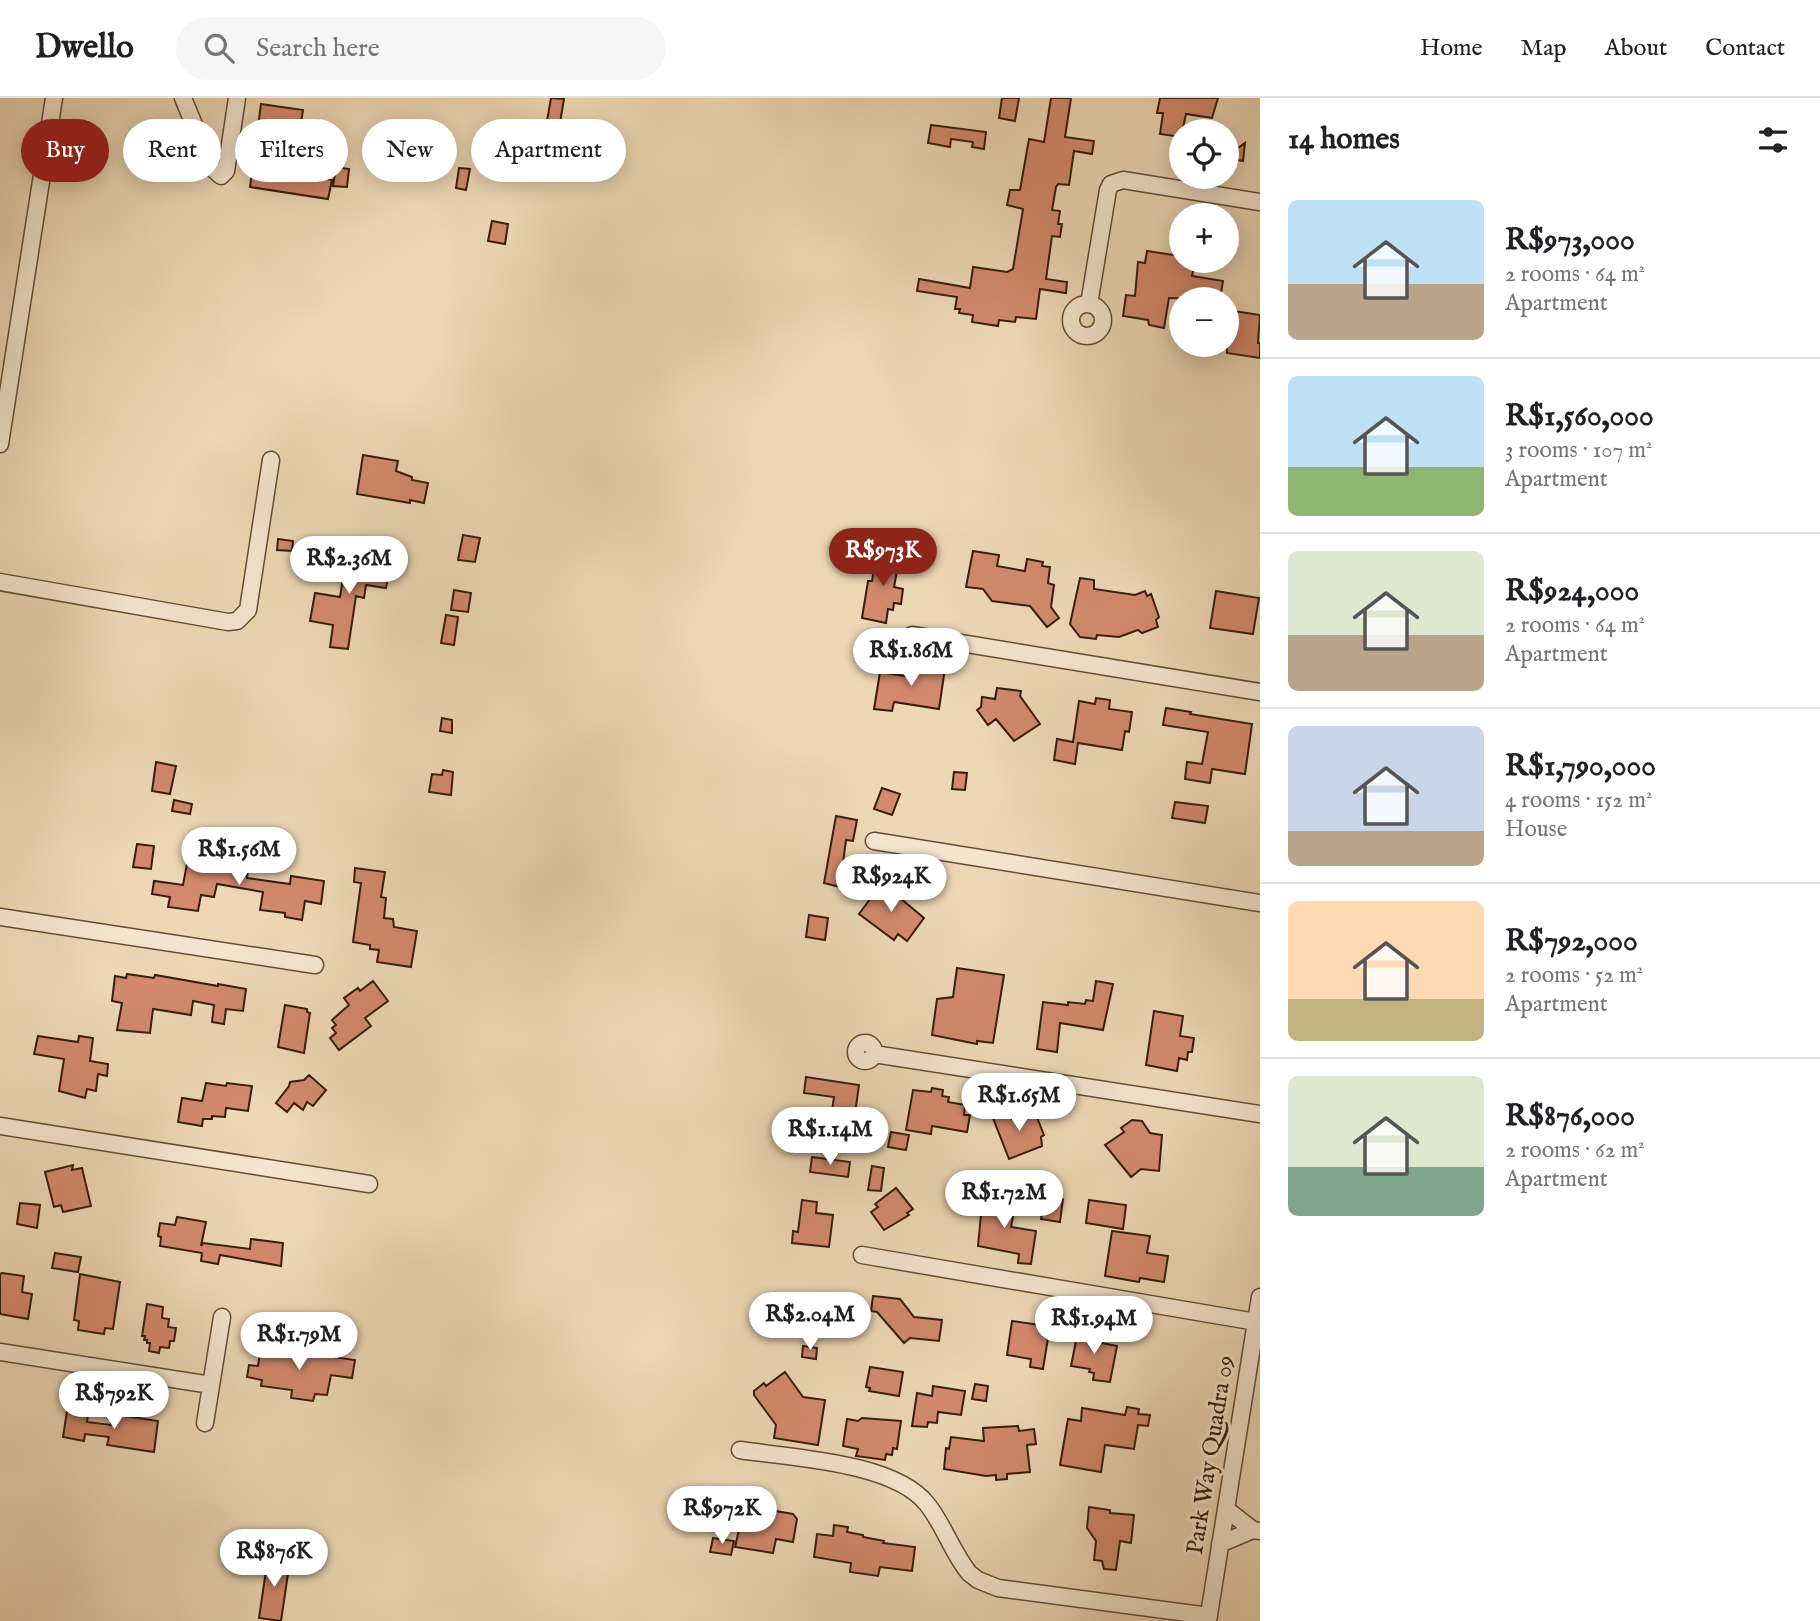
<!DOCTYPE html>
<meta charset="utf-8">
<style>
body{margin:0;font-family:"IM FELL English",serif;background:#f6f6f6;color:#202124;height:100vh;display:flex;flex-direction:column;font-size:26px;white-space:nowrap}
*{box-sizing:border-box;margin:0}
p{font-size:23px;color:#757577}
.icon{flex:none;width:38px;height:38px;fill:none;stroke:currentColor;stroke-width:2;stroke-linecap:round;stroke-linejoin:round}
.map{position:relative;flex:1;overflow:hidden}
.panel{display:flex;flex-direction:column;background:#fff;width:560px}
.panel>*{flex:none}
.banner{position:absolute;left:21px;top:21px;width:665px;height:63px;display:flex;gap:14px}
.controls{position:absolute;left:1169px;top:21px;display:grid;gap:14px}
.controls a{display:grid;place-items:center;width:70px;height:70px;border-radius:50%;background:#fff;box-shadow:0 4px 18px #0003;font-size:35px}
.price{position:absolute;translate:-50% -60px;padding:0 16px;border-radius:24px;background:#fff;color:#222;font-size:23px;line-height:46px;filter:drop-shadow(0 2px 4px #0008)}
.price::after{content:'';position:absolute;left:50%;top:42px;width:21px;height:16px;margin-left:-10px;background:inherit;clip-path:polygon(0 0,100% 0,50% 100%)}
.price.active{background:#8f2418;color:#fff}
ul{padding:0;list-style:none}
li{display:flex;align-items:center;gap:21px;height:175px;padding:0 28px}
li+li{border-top:2px solid #e0e0e0}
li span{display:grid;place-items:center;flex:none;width:196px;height:140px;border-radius:10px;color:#555}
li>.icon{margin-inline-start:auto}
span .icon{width:84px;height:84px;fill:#fffc;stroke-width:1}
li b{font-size:30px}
h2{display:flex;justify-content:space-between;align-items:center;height:84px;padding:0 28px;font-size:30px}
.tag{padding:0 24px;border-radius:32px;background:#fff;box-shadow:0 4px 18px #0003;font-size:24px;line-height:63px}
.tag.active{background:#8f2418;color:#fff}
header{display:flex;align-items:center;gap:42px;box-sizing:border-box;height:98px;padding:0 35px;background:#fff;border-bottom:2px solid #e0e0e0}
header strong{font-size:33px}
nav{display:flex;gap:38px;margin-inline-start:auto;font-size:24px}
.search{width:490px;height:63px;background:#f6f6f6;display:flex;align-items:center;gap:18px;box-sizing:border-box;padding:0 24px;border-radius:38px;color:#757577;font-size:26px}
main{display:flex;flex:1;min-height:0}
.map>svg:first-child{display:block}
.building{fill:#d2896d;stroke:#371d0c;stroke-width:2}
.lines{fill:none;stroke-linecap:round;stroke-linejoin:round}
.minor-casing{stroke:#644c36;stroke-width:19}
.minor{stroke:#f3e5ce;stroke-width:16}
.labels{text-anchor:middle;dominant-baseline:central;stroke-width:6;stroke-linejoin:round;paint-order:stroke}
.street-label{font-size:24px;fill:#371d0c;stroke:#f3e5ce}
</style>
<header>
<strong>Dwello</strong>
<div class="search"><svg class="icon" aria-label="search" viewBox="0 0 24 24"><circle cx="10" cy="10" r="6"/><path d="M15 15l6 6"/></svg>Search here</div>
<nav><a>Home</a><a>Map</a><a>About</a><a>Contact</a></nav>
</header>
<main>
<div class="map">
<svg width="1260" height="1523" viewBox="0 0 1260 1523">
<rect width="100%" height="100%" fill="#edd7b4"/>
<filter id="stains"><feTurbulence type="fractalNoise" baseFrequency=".00286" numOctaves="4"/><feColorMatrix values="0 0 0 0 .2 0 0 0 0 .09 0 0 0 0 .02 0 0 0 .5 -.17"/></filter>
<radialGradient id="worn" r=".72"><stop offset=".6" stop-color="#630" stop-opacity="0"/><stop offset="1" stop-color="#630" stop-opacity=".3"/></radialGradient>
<path class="building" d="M551 0 564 1 560 25 547 23Z
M1002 0H1019L1015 23 999 20Z
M1051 0H1071L1065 39 1094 43 1092 56 1074 53 1069 87 1058 86 1056 89 1052 112 1060 113 1058 126H1062L1060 139 1052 138 1046 181 1067 184 1066 195 1040 191 1036 221 1016 219 1015 224 999 222 998 228 972 224 973 217 959 215 960 211H955L957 199 917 193 919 181 970 190 973 169 1007 174 1013 171 1023 111 1007 107 1010 92H1020L1029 41 1044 44Z
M1160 0H1218L1212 20 1186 16 1181 39 1160 36 1163 15H1157Z
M261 6 303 12 293 76 332 82 328 101 250 89Z
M931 27 986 34 984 51 972 49 973 44 951 41 950 49 928 45Z
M1245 45 1243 63 1227 60V58Z
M336 69 349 71 347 89 333 88Z
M459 70 470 71 466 92 456 90Z
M492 123 508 126 505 146 488 143Z
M1147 153 1181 158V163H1195L1192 178 1223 183 1220 201 1169 200 1164 230 1149 227 1148 222 1123 218 1126 197 1135 198 1138 164 1145 165Z
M1227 212 1260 217 1258 245H1260V260L1227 255Z
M363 357 398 363 396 373 412 379V382L428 385 424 405 410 402V405L357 396Z
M463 437 480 440 475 464 458 462Z
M278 441 293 443 292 453 277 452Z
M877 452 898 455 897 462H899L894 489 903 491 901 506 894 505 893 512 888 511 886 525 862 520 868 483H872Z
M973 453 999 457 997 468 1025 473 1027 461 1043 464 1042 468 1050 469 1048 485 1054 487 1051 509 1059 520 1047 529 1030 508 992 503 983 491 966 489Z
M347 455 391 461 386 490 366 487 364 500 356 498 348 551 330 549 333 527 310 523 315 495 340 499Z
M1080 480 1094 482V491L1135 497 1145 493 1147 498 1151 496 1159 519 1156 522 1158 529 1142 535 1138 532 1119 539 1097 537 1096 541 1080 539 1070 526Z
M454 492 471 495 468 514 451 512Z
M1216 493 1259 500 1253 536 1210 530Z
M446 517 458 519 454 547 441 545Z
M914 565 945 570 939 611 894 604 892 613 874 611 880 574 912 579Z
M997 590 1021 593 1020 598 1040 626 1014 643 996 621 988 627 977 612 981 609 982 599 995 601Z
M1096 600 1110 602 1109 611 1132 614 1129 634 1125 633 1122 652 1078 645 1075 666 1054 662 1057 641 1073 644 1079 603 1095 606Z
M1166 610 1191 614 1190 616 1252 626 1245 676 1212 671 1210 685 1185 681 1187 664 1202 666 1208 634 1163 627Z
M442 620 452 622V635L440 633Z
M156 664 176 668 170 696 152 693Z
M443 672 453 674 451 697 429 694 432 676 442 677Z
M954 674 967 675 965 692 952 691Z
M882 690 900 696 892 717 874 711Z
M174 702 192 706 190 716 172 713Z
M1175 704 1208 708 1205 725 1172 720Z
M836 718 857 722 853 743 846 742 840 789 824 785Z
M137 746 154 748 151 771 133 769Z
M218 758 249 762 247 780 290 786 291 778 324 783 321 806 305 803 302 822 285 819V815L260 812 263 794 217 786 214 799 201 797 198 813 168 809 170 799 152 796 154 783 183 787 188 760 217 763Z
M355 770 385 774 381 799 386 800 384 820 393 821 394 829 417 833 411 869 377 864 379 852 370 851V847L353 844 361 785 354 784Z
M882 785 924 820 907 843 898 836 894 842 859 816Z
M809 817 828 820 825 842 806 839Z
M957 870 1004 877 993 945 977 943V946L932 937 937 901 953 899Z
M127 876 154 880 155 877 218 888V886L246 891 243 913 226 911 224 926 212 924 214 907 193 903 191 917 153 911 150 935 117 932 122 905 112 903 115 878 126 880Z
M373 883 388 903 365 920 371 928 339 952 330 940 336 935 332 930 336 927 332 922 349 907 344 900 358 890 360 893Z
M1096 883 1113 886 1103 932 1060 925 1057 954 1037 951 1043 904 1068 907V904L1085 906 1086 902 1093 903Z
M285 907 307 911V914L310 915 304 955 278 949Z
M1154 913 1183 918 1180 938 1194 940 1192 954H1188L1187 962 1179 960 1177 973 1146 967Z
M38 938 78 944 79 938 93 940 90 963 108 966 107 978 98 976 96 993 87 991 85 1000 59 993 64 961 34 956Z
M309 977 326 992 313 1008 307 1004 303 1012 294 1005 287 1014 276 1005 289 988 290 984 304 982Z
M806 979 859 987 852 1037 829 1034 834 999 804 995Z
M206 985 226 988 227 985 252 988 248 1013 226 1010 225 1019 212 1018V1021H203L202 1028 178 1024 182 1000 202 1003Z
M932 990 943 992 942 998 949 999 948 1004 965 1007 964 1017H970L967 1034 932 1028 931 1036 906 1032 913 992 931 994Z
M1034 1012 1044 1037 1041 1039 1042 1048 1009 1061 993 1020 1009 1014 1012 1021Z
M1132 1022 1142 1023 1150 1035 1162 1037 1159 1073 1141 1071 1131 1079 1105 1047 1124 1034 1121 1030Z
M891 1034 909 1037 906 1052 888 1049Z
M812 1059 850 1064 848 1079 810 1074Z
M73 1067 72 1072 82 1070 91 1108 63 1114 61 1107 54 1109 45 1074Z
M872 1068 884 1070 881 1093 868 1092Z
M896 1090 913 1111 907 1115 909 1117 884 1132 871 1114 878 1109 875 1106Z
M983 1096 1007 1099 1006 1105 1015 1108 1011 1129 1036 1133 1031 1166 1018 1165 1019 1156 978 1148Z
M1045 1098 1063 1101 1060 1124 1041 1121Z
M802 1102 817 1104 816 1115 833 1117 829 1149 792 1145 793 1133 798 1134Z
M1089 1102 1126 1107 1123 1131 1086 1125Z
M20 1105 40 1107 37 1130 17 1126Z
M177 1119 206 1124 201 1148 203 1145 250 1151 251 1141 283 1145 281 1168 220 1157 218 1166 201 1163 202 1155 160 1148 161 1139 158 1138 160 1125 175 1127Z
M1112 1133 1150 1138 1147 1155 1168 1158 1164 1184 1140 1180 1139 1184 1105 1178Z
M55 1155 81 1159 78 1174 52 1170Z
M2 1175 24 1178 22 1194 32 1196 28 1221 0 1216V1176Z
M80 1176 120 1184 113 1231 105 1230 104 1236 78 1232 79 1223 74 1222Z
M873 1198 900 1201 914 1219 942 1222 939 1243 910 1240 904 1245 877 1214 871 1213Z
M147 1206 163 1209 162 1220 169 1221 168 1229 176 1230 174 1243H170L169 1250 160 1249 159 1255 149 1253 150 1245H147V1242H144L145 1238H142Z
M1012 1223 1047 1228 1045 1239 1048 1240 1043 1271 1030 1269 1031 1261 1007 1257Z
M1078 1233 1104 1237 1102 1245 1117 1248 1110 1284 1093 1282 1094 1275 1089 1274 1090 1271 1071 1268Z
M803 1248 817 1250 816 1261 802 1259Z
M261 1249 355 1262 352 1280 331 1277 327 1297 315 1296 313 1303 291 1300 292 1292 261 1288 262 1282 247 1279 249 1267 258 1268Z
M870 1269 903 1274 899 1298 869 1293 870 1290 866 1289Z
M785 1274 803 1299 825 1302 818 1347 774 1340 776 1327 754 1297V1293L764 1285 766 1288Z
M975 1286 988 1288 986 1303 972 1301Z
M933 1288 965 1293 961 1317 938 1314 937 1325 928 1324 927 1329 912 1328 917 1295 932 1298Z
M1127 1309 1139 1311 1138 1316 1150 1317 1148 1328 1138 1327 1134 1351 1105 1347 1101 1374 1060 1367 1068 1321 1081 1323 1082 1310 1125 1317Z
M67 1313 88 1316 87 1324 111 1327 112 1316 158 1323 154 1354 107 1347 109 1339 85 1336 84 1343 63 1339Z
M862 1320 901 1323 897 1351 893 1350 892 1357 886 1356 885 1362 856 1358 858 1351 843 1348 847 1321 858 1323Z
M1018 1328 1019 1333 1034 1331 1036 1346 1027 1347 1030 1374 1007 1376V1381L996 1382V1377L986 1378 944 1371 946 1350 949 1351 951 1339 984 1343 983 1330Z
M751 1409 793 1416 797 1421 793 1444 776 1441 773 1455 735 1449 742 1419Z
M1089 1409 1110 1412V1415L1134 1417 1131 1445 1120 1443 1116 1472 1104 1471 1102 1463 1094 1462 1096 1443 1087 1430Z
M834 1427 848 1429 847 1434 863 1437V1439L884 1443 883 1445 915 1449 912 1473 880 1469 878 1478 850 1474 851 1465 814 1459 817 1436 833 1438Z
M713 1440 734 1443 731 1457 710 1454Z
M268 1459 290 1462 281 1523 259 1520Z"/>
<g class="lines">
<g class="minor-casing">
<path id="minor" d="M183 0 212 70 221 78 226 73 237 0
M1089 206 1108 92 1111 86 1123 82 1260 104
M1071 222a16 16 0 1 1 32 0a16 16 0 1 1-32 0Z
M0 346 54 0
M0 484 228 524 237 523 248 512 271 362
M912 537 1260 594
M874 743 1260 805
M0 819 315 867
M856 954a9 9 0 1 1 18 0a9 9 0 1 1-18 0Z
M874 956 1260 1016
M0 1028 369 1086
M862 1157 1256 1224
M0 1254 211 1287
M205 1325 222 1219
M740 1352C792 1360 894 1364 927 1406 944 1427 952 1454 969 1475L978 1482 998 1490 1209 1518
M1226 1411 1253 1432 1260 1433
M1220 1446 1253 1432
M1208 1523 1260 1199"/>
</g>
<use href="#minor" class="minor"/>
</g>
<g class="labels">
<g class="street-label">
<text transform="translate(1211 1357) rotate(-81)">Park Way Quadra 09</text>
</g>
</g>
<rect width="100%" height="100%" filter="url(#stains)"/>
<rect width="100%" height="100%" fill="url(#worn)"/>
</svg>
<div class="controls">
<a><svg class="icon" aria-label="locate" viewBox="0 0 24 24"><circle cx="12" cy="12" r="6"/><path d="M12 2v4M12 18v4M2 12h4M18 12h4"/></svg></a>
<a>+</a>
<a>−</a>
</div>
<b class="price active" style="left:883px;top:490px">R$973K</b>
<b class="price" style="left:349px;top:498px">R$2.36M</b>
<b class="price" style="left:911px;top:590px">R$1.86M</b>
<b class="price" style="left:239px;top:789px">R$1.56M</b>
<b class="price" style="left:891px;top:816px">R$924K</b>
<b class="price" style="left:1019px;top:1035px">R$1.65M</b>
<b class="price" style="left:830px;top:1069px">R$1.14M</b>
<b class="price" style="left:1004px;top:1132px">R$1.72M</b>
<b class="price" style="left:810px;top:1254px">R$2.04M</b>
<b class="price" style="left:1094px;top:1258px">R$1.94M</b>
<b class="price" style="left:299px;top:1274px">R$1.79M</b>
<b class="price" style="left:114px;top:1333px">R$792K</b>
<b class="price" style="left:722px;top:1448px">R$972K</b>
<b class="price" style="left:274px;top:1491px">R$876K</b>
<div class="banner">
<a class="tag active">Buy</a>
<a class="tag">Rent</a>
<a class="tag">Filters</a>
<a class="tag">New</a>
<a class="tag">Apartment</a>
</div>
</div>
<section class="panel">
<h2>14 homes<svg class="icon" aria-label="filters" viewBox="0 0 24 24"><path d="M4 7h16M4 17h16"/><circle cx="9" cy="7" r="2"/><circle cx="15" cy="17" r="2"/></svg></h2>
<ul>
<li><span style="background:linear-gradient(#bfe0f5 60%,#b9a48a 0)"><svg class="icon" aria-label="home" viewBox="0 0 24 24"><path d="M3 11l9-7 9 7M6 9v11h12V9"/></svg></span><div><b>R$973,000</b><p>2 rooms · 64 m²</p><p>Apartment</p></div></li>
<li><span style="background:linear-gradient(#bfe0f5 65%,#8fb573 0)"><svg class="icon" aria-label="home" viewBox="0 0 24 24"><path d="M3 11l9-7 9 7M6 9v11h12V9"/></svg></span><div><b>R$1,560,000</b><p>3 rooms · 107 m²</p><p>Apartment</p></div></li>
<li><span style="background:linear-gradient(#dfe7d0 60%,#b9a48a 0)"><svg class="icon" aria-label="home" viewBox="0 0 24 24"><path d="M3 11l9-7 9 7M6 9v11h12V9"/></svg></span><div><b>R$924,000</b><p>2 rooms · 64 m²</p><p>Apartment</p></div></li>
<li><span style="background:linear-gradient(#c9d6e8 75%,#b9a48a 0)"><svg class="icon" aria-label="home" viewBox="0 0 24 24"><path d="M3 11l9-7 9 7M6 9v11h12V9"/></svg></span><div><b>R$1,790,000</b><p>4 rooms · 152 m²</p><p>House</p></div></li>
<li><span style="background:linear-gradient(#ffd9b3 70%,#c2b280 0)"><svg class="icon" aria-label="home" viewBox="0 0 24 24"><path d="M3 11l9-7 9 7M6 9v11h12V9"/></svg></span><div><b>R$792,000</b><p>2 rooms · 52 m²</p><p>Apartment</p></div></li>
<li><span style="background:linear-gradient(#dfe7d0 65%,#7fa58c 0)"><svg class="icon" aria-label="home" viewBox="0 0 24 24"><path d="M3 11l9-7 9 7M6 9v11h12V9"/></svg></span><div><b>R$876,000</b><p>2 rooms · 62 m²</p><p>Apartment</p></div></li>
</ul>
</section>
</main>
